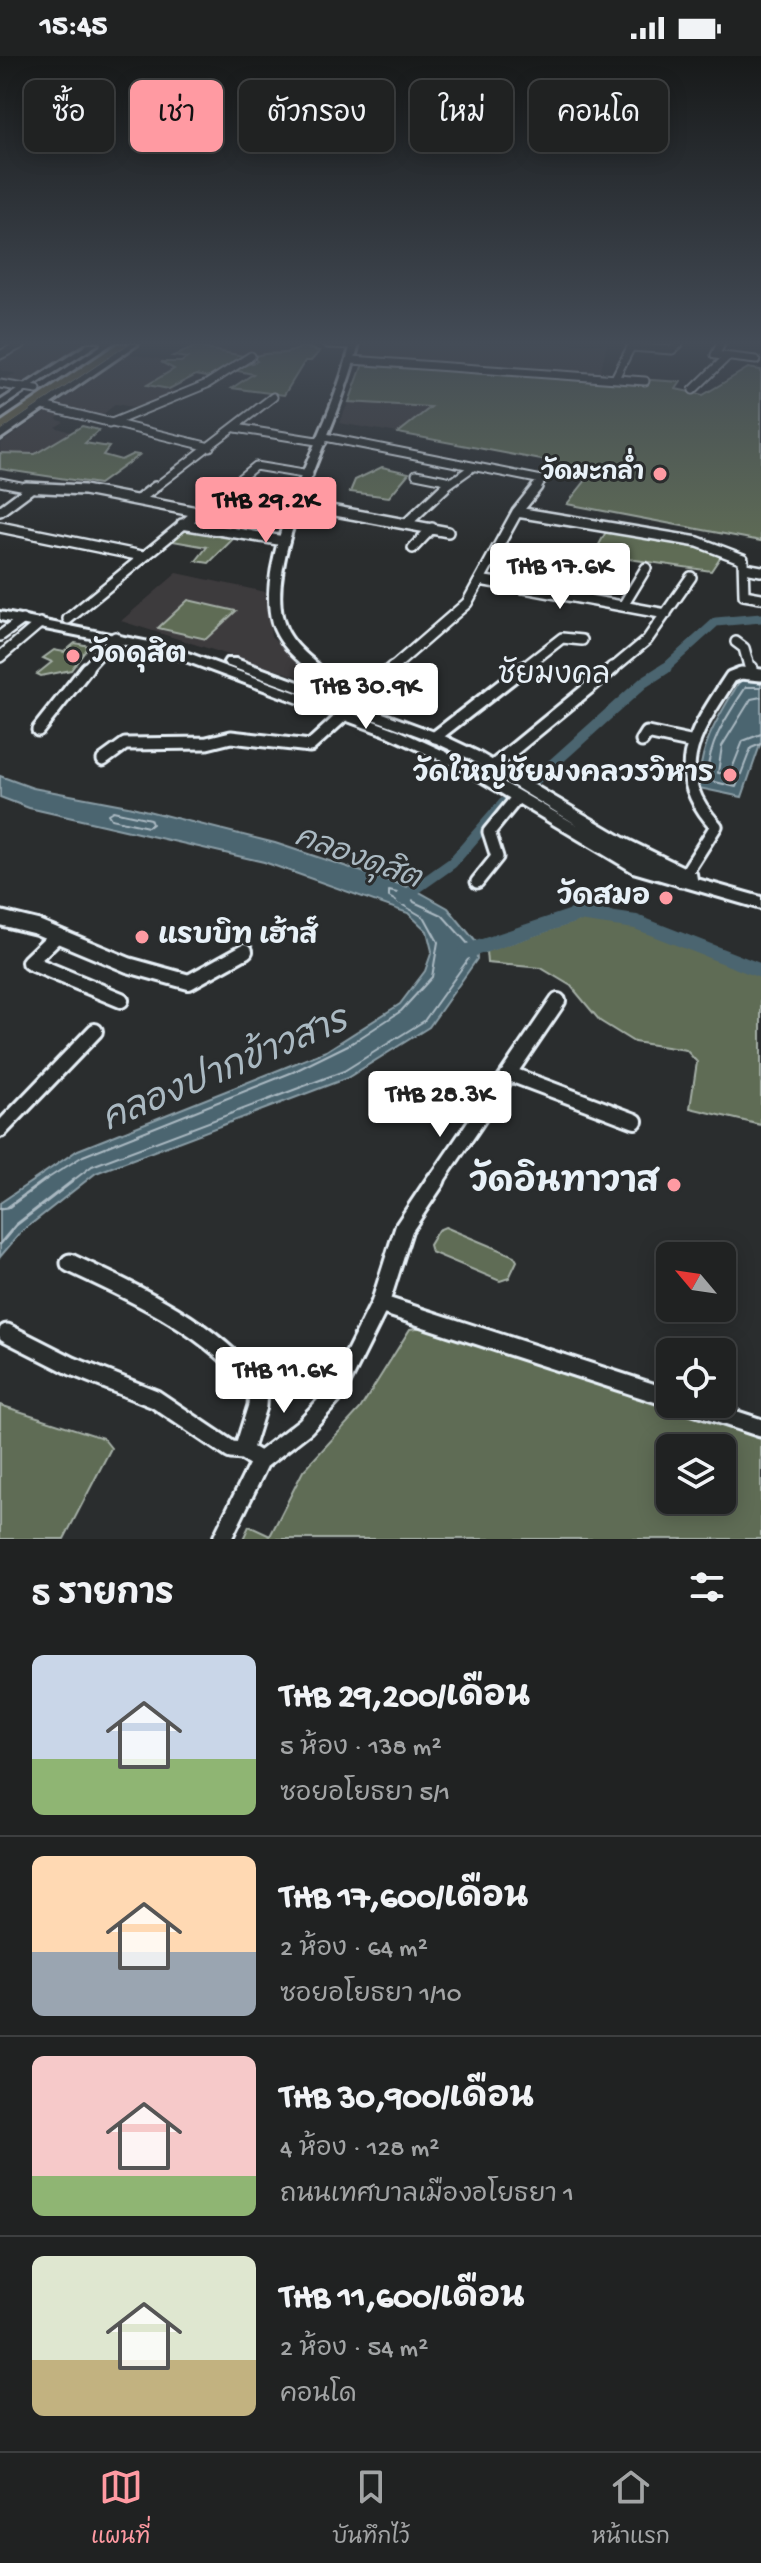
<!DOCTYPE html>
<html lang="th">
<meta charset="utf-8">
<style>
body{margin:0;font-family:"Gochi Hand","Playpen Sans Thai",sans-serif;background:#282a2a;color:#f1f3f6;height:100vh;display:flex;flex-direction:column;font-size:30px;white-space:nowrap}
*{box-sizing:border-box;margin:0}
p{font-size:26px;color:#a2a4a5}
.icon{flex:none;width:44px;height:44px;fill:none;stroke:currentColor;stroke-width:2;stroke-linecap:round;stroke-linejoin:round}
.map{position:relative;height:1483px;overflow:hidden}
.details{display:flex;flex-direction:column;background:#202222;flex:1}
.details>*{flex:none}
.hud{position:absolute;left:24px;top:24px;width:714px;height:72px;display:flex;gap:16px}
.needle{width:52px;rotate:299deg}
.buttons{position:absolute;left:656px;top:1186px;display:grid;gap:16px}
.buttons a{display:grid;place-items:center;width:80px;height:80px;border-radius:12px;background:#202222;box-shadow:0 4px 20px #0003,0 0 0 2px #3d3f40;font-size:40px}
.price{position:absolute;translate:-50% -68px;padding:0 18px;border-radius:8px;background:#fff;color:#222;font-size:26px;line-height:52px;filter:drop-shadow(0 2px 4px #0008)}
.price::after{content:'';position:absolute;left:50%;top:48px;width:24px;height:18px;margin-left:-12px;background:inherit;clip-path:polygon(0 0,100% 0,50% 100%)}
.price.selected{background:#ff9aa2;color:#111}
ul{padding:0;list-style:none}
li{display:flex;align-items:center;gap:24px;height:200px;padding:0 32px}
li+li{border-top:2px solid #3d3f40}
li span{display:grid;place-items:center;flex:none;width:224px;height:160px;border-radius:12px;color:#555}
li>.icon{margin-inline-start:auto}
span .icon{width:96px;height:96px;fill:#fffc;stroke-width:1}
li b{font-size:34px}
h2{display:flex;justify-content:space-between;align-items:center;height:96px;padding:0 32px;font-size:34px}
.tag{padding:0 28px;border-radius:12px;background:#202222;box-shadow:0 4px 20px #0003,0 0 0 2px #3d3f40;font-size:28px;line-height:72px}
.tag.selected{background:#ff9aa2;color:#111}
.status{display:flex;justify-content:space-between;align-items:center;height:56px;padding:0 40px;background:#202222;direction:ltr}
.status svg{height:22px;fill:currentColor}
.menu{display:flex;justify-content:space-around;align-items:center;height:112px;border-top:2px solid #3d3f40;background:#202222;font-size:22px;color:#a2a4a5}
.menu a{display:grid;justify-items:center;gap:4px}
.menu .selected{color:#ff9aa2}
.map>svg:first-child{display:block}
.built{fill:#3e3b3e}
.green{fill:#5f6c54;stroke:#a4aea6;stroke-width:2;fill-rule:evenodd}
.water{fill:#4c6570;stroke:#8a9da6;stroke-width:2}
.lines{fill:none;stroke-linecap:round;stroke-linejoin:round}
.shore-far1{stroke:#aab9c2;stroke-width:2}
.shore{stroke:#aab9c2;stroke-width:3}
.canal-far2{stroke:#4c6570;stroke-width:9}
.canal-far1{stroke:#4c6570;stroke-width:11}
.canal{stroke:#4c6570;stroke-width:14}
.minor-far4-casing{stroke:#e8f1f8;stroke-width:11}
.minor-far3-casing{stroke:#e8f1f8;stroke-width:14}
.minor-far2-casing{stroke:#e8f1f8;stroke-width:17}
.minor-far1-casing{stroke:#e8f1f8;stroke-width:20}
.minor-casing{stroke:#e8f1f8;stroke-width:23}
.tertiary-casing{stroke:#e8f1f8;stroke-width:6}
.secondary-casing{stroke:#e8f1f8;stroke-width:6}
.primary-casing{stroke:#e8f1f8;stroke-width:6}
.minor-far4{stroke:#2a2d2e;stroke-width:7}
.minor-far3{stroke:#2a2d2e;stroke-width:9}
.minor-far2{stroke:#2a2d2e;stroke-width:11}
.minor-far1{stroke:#2a2d2e;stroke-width:14}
.minor{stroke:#2a2d2e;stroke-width:17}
.tertiary{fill:#2a2d2e;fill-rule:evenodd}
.secondary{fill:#2a2d2e;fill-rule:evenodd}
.primary{fill:#726c4b;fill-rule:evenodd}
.poi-dot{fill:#ff9aa2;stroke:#2a2d2e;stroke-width:3}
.labels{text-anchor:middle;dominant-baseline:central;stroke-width:6;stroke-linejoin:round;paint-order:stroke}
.far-poi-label{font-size:24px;font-weight:bold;fill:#e8f1f8;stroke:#2a2d2e;text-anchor:end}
.poi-label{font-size:28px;font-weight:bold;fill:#e8f1f8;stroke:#2a2d2e;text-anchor:start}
.neighbourhood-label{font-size:30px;fill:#e8f1f8;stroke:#2a2d2e}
.water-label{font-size:30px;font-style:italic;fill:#aab9c2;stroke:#2a2d2e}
.near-poi-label{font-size:34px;font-weight:bold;fill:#e8f1f8;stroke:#2a2d2e;text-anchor:end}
.near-water-label{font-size:36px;font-style:italic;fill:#aab9c2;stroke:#2a2d2e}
</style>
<div class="status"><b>15:45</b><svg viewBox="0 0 49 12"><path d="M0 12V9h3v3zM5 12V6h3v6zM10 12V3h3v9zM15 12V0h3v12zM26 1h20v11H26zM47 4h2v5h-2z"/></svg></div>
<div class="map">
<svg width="761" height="1483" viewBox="0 0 761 1483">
<rect width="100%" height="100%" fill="#2a2d2e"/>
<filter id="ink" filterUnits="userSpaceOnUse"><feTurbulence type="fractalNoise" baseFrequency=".0125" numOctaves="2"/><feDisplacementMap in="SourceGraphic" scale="16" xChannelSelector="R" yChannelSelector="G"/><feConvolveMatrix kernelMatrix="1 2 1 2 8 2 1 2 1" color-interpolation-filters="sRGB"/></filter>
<g filter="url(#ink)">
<path class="built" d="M26 288H86L21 330 0 327V323L16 318 0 314V301Z
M202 288H308L283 300 253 301 195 291Z
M365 288H607L599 321 360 303Z
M129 298 165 304 161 306 174 313 148 328 184 337 144 353 116 348 94 365 65 357 56 363 64 366 55 371 70 376 34 399 0 397V388Z
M349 346 433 351 398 377 339 367Z
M177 517 265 536 271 580 307 614 299 621 121 565Z"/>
<path class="green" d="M195 291 244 300 210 322 196 319 169 333 147 329 174 313 161 306H181L187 302 173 300Z
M302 291 320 295 311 305H305L284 339 232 332 253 318 233 314 257 305 253 301C268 294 283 302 302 291Z
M364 305 681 326 676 333 703 339 748 312 761 314V485L567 448 594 414 398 377 431 351 349 346Z
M82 370 99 374 85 387 109 391 103 399 121 404 133 398 139 399 99 428 0 413V397L35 398Z
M382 411 409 417 389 441 350 436 355 424Z
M184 471 236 480 209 507 196 505 207 491 167 484Z
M608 472 697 488 723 497 711 515 594 498Z
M188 544 236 555 206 583 158 572Z
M75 587 89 590 71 614 41 620 37 618 52 606 43 602 54 594 64 596Z
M582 863 634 869 761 918V1069L690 1052 697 1006 686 994 634 986 600 965 571 930 541 912 487 907 486 895Z
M445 1171 514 1200 517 1205 509 1222 500 1225 431 1196 429 1189 438 1174Z
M424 1271 761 1376V1483H243L249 1470 270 1480 303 1415 360 1353 410 1273ZM670 1392H722V1444H670Z
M0 1349 103 1382 111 1392 64 1483H0Z"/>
<path class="water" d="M745 622 761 624V686L742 741 699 732C699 688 719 660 741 623Z
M0 720 33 732 128 750 275 787 414 833 448 852 476 886 477 903 429 971 347 1022 96 1117 21 1176 0 1201V1147L78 1094 326 995 400 948 425 915 432 895 427 875 408 857 264 806 29 752 0 741Z"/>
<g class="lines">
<path class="shore-far1" d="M761 631H746C727 660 707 688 707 724L736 731 751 692 761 688
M761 641 751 643 722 690 718 717 730 718 743 685 761 678
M113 755 150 763 152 768 148 771 111 763 108 758Z
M42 1126 83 1100 293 1016 352 987 401 955 432 921 438 886 425 862 389 841V835L410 840 414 846 442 859 469 889V902L424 965 344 1015 92 1110 71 1126"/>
<path class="shore" d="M0 1153 7 1152 45 1124
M0 1188 16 1169 74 1124"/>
<path class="canal-far2" d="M663 614 716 566 761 562"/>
<path class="canal-far1" d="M534 725 644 626 666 612
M404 841 452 807 504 747"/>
<path class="canal" d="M403 842 407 839
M465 896 579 858 636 866 761 915"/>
<g class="minor-far4-casing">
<path id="minor-far4" d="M328 288 355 289
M721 288 715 299 756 304
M0 299 22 288
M352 304 645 325
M615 322 631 291 672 294 679 288
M0 328 37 334
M693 334 727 301
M43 350 210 391
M109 368 207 328 251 300
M236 372 323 386
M325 381 542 424 535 433
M416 418 451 425
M0 426 36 433
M153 433 273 341
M227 433 255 410 309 419
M442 433 473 411"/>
</g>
<g class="minor-far3-casing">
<path id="minor-far3" d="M26 431 84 434 197 456
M138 444 155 431
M298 448 448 476
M0 455 31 432
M517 456 698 486 743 503 744 539 761 542
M408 466 445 431
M182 468 284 485
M0 471 142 500
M413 492 432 472
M745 512 761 515
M480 524 666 558
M522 532 545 496
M584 543 600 511
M623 550 646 512
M68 563 229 431
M0 580 22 564
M736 586 744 592 750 614
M0 601 40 567
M85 614 115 581
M390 614 467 547 517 456 537 431
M521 614 562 582 582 584
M611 614 647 584 691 521"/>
</g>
<g class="minor-far2-casing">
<path id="minor-far2" d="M750 617 751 612
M351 648 393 612
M38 674 87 612
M435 681 524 612
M642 685 647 677 694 687
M103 704 125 688 207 687 231 681 310 690 344 659
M492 711 613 612
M681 825 716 770C665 715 696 675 731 621L741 617 761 619
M477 826 497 801 489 776 516 743"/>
</g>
<g class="minor-far1-casing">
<path id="minor-far1" d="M0 862 37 871 128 909 189 926 245 895
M56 880 29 906 121 944
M510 1018 635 1065
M0 1074 95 975
M435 1126 558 945"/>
</g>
<g class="minor-casing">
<path id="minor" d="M70 1207C137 1238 212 1272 258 1332L257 1350 243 1395 260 1405
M380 1248 670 1342
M7 1277 72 1310 155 1343 231 1394 243 1395
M688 1348 761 1372
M222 1483 260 1405 305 1370 335 1338 380 1248 404 1172 436 1124"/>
</g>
<g class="tertiary-casing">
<path id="tertiary" d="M351 288H359C353 310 346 331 338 353 319 405 262 519 286 572 295 592 313 602 327 617L325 626 305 646 301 647 295 643 315 622V618C298 606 278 588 272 567 256 507 308 408 330 352 338 331 345 310 351 288Z"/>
</g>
<g class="secondary-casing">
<path id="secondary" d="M88 288H98L0 352V345Z
M129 288H138L0 383V375Z
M0 556 169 590 398 674 472 708 579 770 468 702 430 684 226 609 224 606 226 603H236L440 678 478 696 624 782 696 817 697 823 761 841V853L633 816 462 714 388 680 161 596 0 564Z"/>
</g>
<g class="primary-casing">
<path id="primary" d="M117 288H128L0 375V367Z"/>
</g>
<use href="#minor-far4" class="minor-far4"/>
<use href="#minor-far3" class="minor-far3"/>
<use href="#minor-far2" class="minor-far2"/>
<use href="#minor-far1" class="minor-far1"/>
<use href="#minor" class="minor"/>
<use href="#tertiary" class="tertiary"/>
<use href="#secondary" class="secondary"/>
<use href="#primary" class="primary"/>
</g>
</g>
<linearGradient id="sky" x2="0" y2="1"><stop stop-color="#171919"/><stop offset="0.58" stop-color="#444c57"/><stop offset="1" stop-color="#444c57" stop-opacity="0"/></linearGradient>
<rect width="761" height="495" fill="url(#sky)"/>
<g class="poi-dot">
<circle cx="660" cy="418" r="8"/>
<circle cx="73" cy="600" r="8"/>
<circle cx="730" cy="719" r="8"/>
<circle cx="666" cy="842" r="8"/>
<circle cx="142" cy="881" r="8"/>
<circle cx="674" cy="1129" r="8"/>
</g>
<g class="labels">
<g class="far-poi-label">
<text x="644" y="418">วัดมะกล่ำ</text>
</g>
<g class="poi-label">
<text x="89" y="600">วัดดุสิต</text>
<text x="714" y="719" text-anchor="end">วัดใหญ่ชัยมงคลวรวิหาร</text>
<text x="650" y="842" text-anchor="end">วัดสมอ</text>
<text x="158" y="881">แรบบิท เฮ้าส์</text>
</g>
<g class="neighbourhood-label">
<text x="554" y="621">ชัยมงคล</text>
</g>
<g class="water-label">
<text transform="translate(357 804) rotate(20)">คลองดุสิต</text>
</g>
<g class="near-poi-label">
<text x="658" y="1129">วัดอินทาวาส</text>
</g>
<g class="near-water-label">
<text transform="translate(226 1017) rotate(-23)">คลองปากข้าวสาร</text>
</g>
</g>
</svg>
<div class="buttons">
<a><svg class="needle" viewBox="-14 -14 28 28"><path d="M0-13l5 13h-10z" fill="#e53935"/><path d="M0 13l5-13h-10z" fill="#a2a4a5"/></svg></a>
<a><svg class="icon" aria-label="locate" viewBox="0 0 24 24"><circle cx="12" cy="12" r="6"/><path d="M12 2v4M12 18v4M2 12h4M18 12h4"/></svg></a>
<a><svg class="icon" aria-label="layers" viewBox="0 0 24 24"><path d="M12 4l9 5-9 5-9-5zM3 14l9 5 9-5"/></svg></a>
</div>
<b class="price selected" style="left:266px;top:489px">THB 29.2K</b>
<b class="price" style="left:560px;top:555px">THB 17.6K</b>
<b class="price" style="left:366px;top:675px">THB 30.9K</b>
<b class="price" style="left:440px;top:1083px">THB 28.3K</b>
<b class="price" style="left:284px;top:1359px">THB 11.6K</b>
<div class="hud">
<a class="tag">ซื้อ</a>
<a class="tag selected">เช่า</a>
<a class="tag">ตัวกรอง</a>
<a class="tag">ใหม่</a>
<a class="tag">คอนโด</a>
</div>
</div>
<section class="details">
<h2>5 รายการ<svg class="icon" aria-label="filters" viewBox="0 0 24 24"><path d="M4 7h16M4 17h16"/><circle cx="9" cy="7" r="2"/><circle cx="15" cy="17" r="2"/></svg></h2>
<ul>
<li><span style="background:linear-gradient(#c9d6e8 65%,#8fb573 0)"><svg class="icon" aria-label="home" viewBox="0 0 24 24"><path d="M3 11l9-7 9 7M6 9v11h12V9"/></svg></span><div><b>THB 29,200/เดือน</b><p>5 ห้อง · 138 m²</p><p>ซอยอโยธยา 5/1</p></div></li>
<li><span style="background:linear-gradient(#ffd9b3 60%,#9aa5b1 0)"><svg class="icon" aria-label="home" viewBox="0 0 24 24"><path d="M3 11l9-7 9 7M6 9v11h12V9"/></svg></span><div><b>THB 17,600/เดือน</b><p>2 ห้อง · 64 m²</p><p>ซอยอโยธยา 1/10</p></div></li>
<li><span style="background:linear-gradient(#f6c9c9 75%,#8fb573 0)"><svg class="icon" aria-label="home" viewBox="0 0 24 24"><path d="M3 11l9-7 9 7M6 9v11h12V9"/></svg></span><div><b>THB 30,900/เดือน</b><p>4 ห้อง · 128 m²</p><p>ถนนเทศบาลเมืองอโยธยา 1</p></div></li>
<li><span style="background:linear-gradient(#dfe7d0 65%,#c2b280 0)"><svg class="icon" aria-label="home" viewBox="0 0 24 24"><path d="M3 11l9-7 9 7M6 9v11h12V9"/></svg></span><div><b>THB 11,600/เดือน</b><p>2 ห้อง · 54 m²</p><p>คอนโด</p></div></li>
</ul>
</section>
<nav class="menu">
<a class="selected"><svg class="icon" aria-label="map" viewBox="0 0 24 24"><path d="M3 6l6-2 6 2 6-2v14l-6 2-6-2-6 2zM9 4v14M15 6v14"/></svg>แผนที่</a>
<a><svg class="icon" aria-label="saved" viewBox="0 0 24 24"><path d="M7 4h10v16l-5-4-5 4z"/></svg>บันทึกไว้</a>
<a><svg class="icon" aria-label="home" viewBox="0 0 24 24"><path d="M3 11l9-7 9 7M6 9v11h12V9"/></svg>หน้าแรก</a>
</nav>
